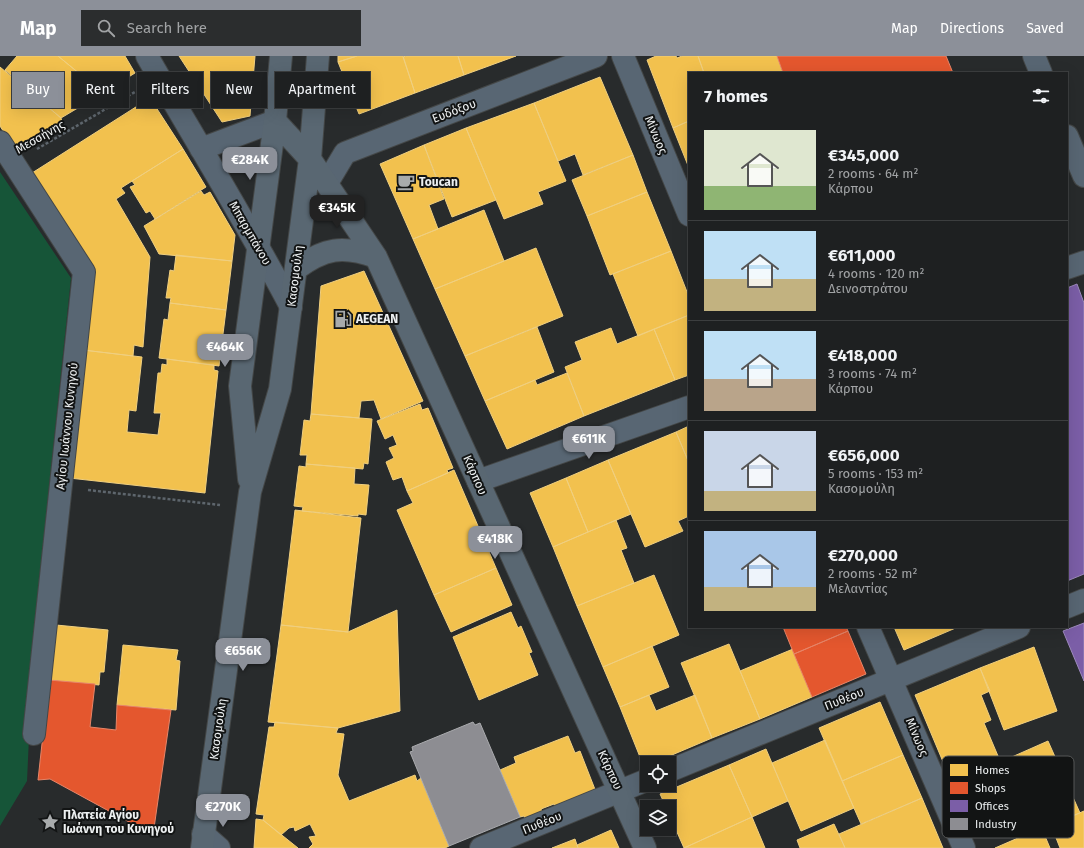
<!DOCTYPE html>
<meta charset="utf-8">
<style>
body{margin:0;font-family:"Fira Sans",sans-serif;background:#2b2d2e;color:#f1f3f6;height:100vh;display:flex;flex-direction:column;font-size:15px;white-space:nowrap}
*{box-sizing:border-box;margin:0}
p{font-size:13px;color:#a1a3a5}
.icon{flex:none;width:22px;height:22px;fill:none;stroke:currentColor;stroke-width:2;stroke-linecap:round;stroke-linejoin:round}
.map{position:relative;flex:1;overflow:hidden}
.sheet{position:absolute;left:688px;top:16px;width:380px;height:556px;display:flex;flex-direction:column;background:#1e2021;border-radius:0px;box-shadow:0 4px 16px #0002,0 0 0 1px #3c3e3f}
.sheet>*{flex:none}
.top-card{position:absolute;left:12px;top:16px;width:380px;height:36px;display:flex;gap:8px}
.controls{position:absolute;left:640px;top:700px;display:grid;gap:8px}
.controls a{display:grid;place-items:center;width:36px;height:36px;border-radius:0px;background:#1e2021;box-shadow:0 4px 16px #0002,0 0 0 1px #3c3e3f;font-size:20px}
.price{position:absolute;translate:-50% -34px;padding:0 9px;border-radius:8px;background:#8c9099;color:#fff;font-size:13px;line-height:26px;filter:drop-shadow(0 1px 2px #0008)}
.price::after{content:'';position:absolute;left:50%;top:24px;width:12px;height:9px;margin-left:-6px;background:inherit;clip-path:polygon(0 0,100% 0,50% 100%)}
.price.active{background:#222;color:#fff}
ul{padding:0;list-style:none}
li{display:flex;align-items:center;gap:12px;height:100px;padding:0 16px}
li+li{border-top:1px solid #3c3e3f}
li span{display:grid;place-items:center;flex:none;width:112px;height:80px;border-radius:0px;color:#555}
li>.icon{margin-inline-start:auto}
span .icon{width:48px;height:48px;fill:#fffc;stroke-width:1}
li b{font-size:17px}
h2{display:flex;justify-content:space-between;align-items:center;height:48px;padding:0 16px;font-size:17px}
.chip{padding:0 14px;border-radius:0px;background:#1e2021;box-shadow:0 4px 16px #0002,0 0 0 1px #3c3e3f;font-size:14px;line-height:36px}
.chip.active{background:#8c9099;color:#fff}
header{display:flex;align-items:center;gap:24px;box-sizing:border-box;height:56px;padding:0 20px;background:#8c9099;color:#fff}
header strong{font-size:19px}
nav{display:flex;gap:22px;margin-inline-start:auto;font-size:14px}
.search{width:280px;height:36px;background:#2b2d2e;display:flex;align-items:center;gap:10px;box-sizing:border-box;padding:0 14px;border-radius:0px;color:#a1a3a5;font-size:15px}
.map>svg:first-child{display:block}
.green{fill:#165538}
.homes{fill:#f2c14e;stroke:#f0cf7f}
.shops{fill:#e4572e;stroke:#e78568}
.offices{fill:#7b5ea7;stroke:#9d8abd}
.industry{fill:#8d8d92;stroke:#aaabae}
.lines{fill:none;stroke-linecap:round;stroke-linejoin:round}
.minor-casing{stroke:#444747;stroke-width:24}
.major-casing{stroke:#444747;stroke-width:24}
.path{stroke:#5e666d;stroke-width:2.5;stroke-dasharray:3 2;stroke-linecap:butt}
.minor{stroke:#586673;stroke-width:22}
.major{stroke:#596772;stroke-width:22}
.labels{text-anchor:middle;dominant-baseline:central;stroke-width:4;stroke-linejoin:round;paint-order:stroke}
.street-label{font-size:12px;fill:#edf0f1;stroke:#121414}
.poi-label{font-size:12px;font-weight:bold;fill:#edf0f1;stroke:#121414;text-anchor:start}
.key{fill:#121414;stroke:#545656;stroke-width:1}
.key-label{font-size:11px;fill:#edf0f1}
</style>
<header>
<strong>Map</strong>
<div class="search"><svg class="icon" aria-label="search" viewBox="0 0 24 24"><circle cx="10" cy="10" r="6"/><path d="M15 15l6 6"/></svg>Search here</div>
<nav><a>Map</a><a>Directions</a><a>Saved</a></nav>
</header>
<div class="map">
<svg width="1084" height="792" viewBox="0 0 1084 792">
<rect width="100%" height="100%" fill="#282b2c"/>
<path class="green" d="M0 116 71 222 34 574 27 725 0 770Z"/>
<path class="homes" d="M17 0H58L103 37 61 62 5 14Z
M58 0H125L135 17 103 37Z
M179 0H255L250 60 222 66Z
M338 0H357L338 6Z
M357 0H403L415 37 359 58 338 6Z
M406 0H458L464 19 415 37 403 1Z
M458 0H516L464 19Z
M656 0H676L677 2 682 0H698L704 17H689V65L673 72 647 4Z
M698 0H777L783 17H704Z
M0 11 61 62 62 66 14 92 0 70Z
M600 21 633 99 583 119 575 98 558 105 534 47Z
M150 42 183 93 121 132 125 137 116 143 150 201 143 291 134 289 133 300 83 294 80 194 32 117Z
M534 47 566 125 538 136 543 148 504 163 466 72Z
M689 65V112L673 72Z
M466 72 496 144 452 161 424 89Z
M424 89 444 143 429 149 438 173 413 183 380 108Z
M183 93 206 131 155 163 150 155 146 157 130 131 135 129 132 125Z
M633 99 647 136 587 160 572 124Z
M201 135 204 139 210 136 235 179 232 205 159 198 144 170Z
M647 136 671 195 610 219 587 160Z
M484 154 504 205 435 233 413 183Z
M536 192 563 260 465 300 435 233Z
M671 195 689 241V259L638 280 613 218Z
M176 199 232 205 226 254 170 247 171 242H166L170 214 174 215Z
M364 215 423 345 381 363 374 344 361 345 359 362 311 358 321 230Z
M170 247 226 254 219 310 159 302 164 263 168 264Z
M689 259V319L675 324 654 273Z
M537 271 554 316 485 345 465 300Z
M611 272 617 288 654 273 675 324 584 360 565 311 582 304 575 286Z
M83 294 142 301 136 355 129 354 127 376 158 379 161 357H154L158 317H161L162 308 167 309V303L214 309V314L218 315 205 437 69 422Z
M567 317 584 360 507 393 485 345 535 324 537 329Z
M420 348 422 354 428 352 453 412 447 414 448 417 407 435 402 421 393 424 386 406 394 402 389 392 397 389 393 379 385 383 377 365Z
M311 358 372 363 368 408 364 407 363 413 306 408 307 399H300L304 364 310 365Z
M689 370V407L676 376Z
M676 376 689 407V460L678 465 683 475 645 491 608 404Z
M608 404 631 458 588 476 566 422Z
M306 408 355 412 354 428 369 429 366 459 358 458V460L302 455 303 451 294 450 299 410 306 411Z
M454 414 496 512 434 539 397 454 413 447 407 435Z
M566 422 588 476 553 491 530 437Z
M295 454 361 462 348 576 281 569Z
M616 464 627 492 621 494 634 527 577 550 553 491Z
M496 512 512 549 451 576 434 539Z
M654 519 679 579 603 611 577 550Z
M397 554 400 655 338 672 268 666 281 569 348 576Z
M511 556 518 572 521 570 532 596 529 597 538 619 479 644 453 581Z
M56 569 108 574 104 616H100L99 629 49 624Z
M894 571H958L904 594Z
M729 588 760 663 712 682 681 607Z
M123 589 178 594 176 604 180 605 176 654 117 649Z
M652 590 669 631 620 651 603 611Z
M1034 591 1057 655 1004 674 980 612Z
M793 593 812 641 760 663 740 615Z
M980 612 990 635 981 639 991 664 984 667 998 700 949 720 915 639Z
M649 639 656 655 695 639 712 682 653 707H647V710L644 711 620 651Z
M880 646 903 699 842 725 819 672Z
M275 666 338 672 336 677 344 678 338 719 349 745 415 719 417 725 421 722 449 790 445 792H309L313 788 309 781 316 780 310 768 295 775 294 771 289 772 281 779 263 764 264 759 256 758 269 671H274Z
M568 680 575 697 580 695 596 736 556 752 554 748 541 753 543 759 527 766 524 760 520 761 500 714 516 707 514 701Z
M825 684 854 752 801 775 772 707Z
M1048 685 1080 757 1018 782 987 712Z
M766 693 788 745 752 761 729 709Z
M903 699 922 742 861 768 842 725Z
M729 709 752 761 684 792 669 758V751H666L660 738Z
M922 742 943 792H845L839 778Z
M1084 755V792H1060L1051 769Z
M752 761 765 792H684Z
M256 763 263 764 298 792H254Z
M834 768 845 792H800L797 784Z
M1042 773 1050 792H995L1018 782Z
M611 774 619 792H578L577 789Z
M575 783 578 792H552Z"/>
<path class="shops" d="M777 0H946L953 17H783Z
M783 571H846L848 575 794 598Z
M848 575 866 618 812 641 794 598Z
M49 624 95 628 90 671 116 674 117 649 171 654 153 779 50 723 38 724Z"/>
<path class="offices" d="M1077 228 1084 247V518L1067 525V232Z
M1084 567V625L1063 575Z"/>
<path class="industry" d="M473 666 475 669 480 667 520 761 449 790 410 696 413 695 412 691Z"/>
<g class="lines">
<g class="minor-casing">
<path id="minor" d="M147 0C195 84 246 165 291 251
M623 0 689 159
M1034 0 1041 17
M1067 80 1084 120
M0 86 84 216 34 678
M201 93 275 65
M327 127 345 97 596 0
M1067 212 1084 206
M478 425 689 351
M1067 551 1084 544
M868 571 964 792
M669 715 1019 571
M203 778 219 792
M481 792 647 724"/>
</g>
<g class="major-casing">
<path id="major" d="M275 65 310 103 376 201 645 792
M296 213C324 192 343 189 376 201
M249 423 240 330 275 65 281 0
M202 792 250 436 280 333 310 103 318 0"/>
</g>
<path class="path" d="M37 93 135 36
M88 434 220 449"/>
<use href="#minor" class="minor"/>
<use href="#major" class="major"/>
</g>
<defs>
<g id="cafe-bare" transform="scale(1.38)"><path d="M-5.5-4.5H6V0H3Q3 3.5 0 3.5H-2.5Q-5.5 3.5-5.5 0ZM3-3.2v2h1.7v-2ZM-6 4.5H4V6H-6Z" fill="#a8abac" stroke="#121414" stroke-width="2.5" paint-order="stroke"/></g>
<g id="fuel-bare" transform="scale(1.38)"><path d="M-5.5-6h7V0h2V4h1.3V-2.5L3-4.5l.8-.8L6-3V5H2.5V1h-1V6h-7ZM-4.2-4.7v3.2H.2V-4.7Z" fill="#a8abac" stroke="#121414" stroke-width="2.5" paint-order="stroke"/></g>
<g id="sight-bare" transform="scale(1.38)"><path d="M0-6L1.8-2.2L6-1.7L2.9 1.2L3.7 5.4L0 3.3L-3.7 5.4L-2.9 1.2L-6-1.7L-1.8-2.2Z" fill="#a8abac" stroke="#121414" stroke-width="2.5" paint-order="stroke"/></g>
</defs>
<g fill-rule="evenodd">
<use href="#cafe-bare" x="406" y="126"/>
<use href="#fuel-bare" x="343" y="263"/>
<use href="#sight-bare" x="50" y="766"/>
</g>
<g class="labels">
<g class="street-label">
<text transform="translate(454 55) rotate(-21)">Ευδόξου</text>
<text transform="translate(656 79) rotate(67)">Μίνωος</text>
<text transform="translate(40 81) rotate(-30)">Μεσσήνης</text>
<text transform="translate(250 177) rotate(60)">Μπαρμπάνου</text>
<text transform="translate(295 220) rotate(-83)">Κασομούλη</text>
<text transform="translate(67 370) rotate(-84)">Αγίου Ιωάννου Κυνηγού</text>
<text transform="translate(475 419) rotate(66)">Κάρπου</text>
<text transform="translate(844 643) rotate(-22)">Πυθέου</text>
<text transform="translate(218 673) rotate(-82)">Κασομούλη</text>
<text transform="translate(917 681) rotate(67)">Μίνωος</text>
<text transform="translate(610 714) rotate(65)">Κάρπου</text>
<text transform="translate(542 767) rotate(-22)">Πυθέου</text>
</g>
<g class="poi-label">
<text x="419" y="126">Toucan</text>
<text x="356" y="263">AEGEAN</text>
<text x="63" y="759">Πλατεία Αγίου<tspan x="63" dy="14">Ιωάννη του Κυνηγού</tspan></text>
</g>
</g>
<rect x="942" y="700" width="132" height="82" rx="6" class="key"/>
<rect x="950" y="708" width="18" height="12" fill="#f2c14e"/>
<rect x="950" y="726" width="18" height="12" fill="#e4572e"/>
<rect x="950" y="744" width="18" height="12" fill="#7b5ea7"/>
<rect x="950" y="762" width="18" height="12" fill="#8d8d92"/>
<g class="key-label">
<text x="975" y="718">Homes</text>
<text x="975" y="736">Shops</text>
<text x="975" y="754">Offices</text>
<text x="975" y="772">Industry</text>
</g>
</svg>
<div class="controls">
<a><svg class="icon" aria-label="locate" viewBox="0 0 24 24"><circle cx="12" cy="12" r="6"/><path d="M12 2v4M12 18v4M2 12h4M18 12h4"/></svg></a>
<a><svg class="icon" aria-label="layers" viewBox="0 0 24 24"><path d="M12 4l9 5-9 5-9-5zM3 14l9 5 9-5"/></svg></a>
</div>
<b class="price" style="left:250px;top:125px">€284K</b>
<b class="price active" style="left:337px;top:173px">€345K</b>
<b class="price" style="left:225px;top:312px">€464K</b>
<b class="price" style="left:589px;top:404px">€611K</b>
<b class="price" style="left:495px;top:504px">€418K</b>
<b class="price" style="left:243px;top:616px">€656K</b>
<b class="price" style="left:223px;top:772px">€270K</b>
<div class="top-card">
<a class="chip active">Buy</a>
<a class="chip">Rent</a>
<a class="chip">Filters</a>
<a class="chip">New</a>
<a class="chip">Apartment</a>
</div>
<section class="sheet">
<h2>7 homes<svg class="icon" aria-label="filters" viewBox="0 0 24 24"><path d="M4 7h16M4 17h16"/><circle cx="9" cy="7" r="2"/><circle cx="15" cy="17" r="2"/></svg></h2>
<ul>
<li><span style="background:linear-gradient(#dfe7d0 70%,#8fb573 0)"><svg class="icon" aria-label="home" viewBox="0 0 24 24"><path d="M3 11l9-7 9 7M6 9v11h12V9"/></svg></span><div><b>€345,000</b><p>2 rooms · 64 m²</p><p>Κάρπου</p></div></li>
<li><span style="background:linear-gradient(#bfe0f5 60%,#c2b280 0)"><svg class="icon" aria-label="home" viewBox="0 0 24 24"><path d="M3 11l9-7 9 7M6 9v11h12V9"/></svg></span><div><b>€611,000</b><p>4 rooms · 120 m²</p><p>Δεινοστράτου</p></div></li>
<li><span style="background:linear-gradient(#bfe0f5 60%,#b9a48a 0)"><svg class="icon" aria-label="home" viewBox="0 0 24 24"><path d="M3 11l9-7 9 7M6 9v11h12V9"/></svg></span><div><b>€418,000</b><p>3 rooms · 74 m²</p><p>Κάρπου</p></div></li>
<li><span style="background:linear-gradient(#c9d6e8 75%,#c2b280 0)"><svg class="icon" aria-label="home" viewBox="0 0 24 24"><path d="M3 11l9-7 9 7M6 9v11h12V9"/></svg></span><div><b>€656,000</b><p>5 rooms · 153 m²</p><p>Κασομούλη</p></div></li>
<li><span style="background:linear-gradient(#a9c7e8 70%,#c2b280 0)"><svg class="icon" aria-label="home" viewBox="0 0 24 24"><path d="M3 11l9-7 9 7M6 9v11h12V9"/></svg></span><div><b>€270,000</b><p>2 rooms · 52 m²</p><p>Μελαντίας</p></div></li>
</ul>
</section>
</div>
